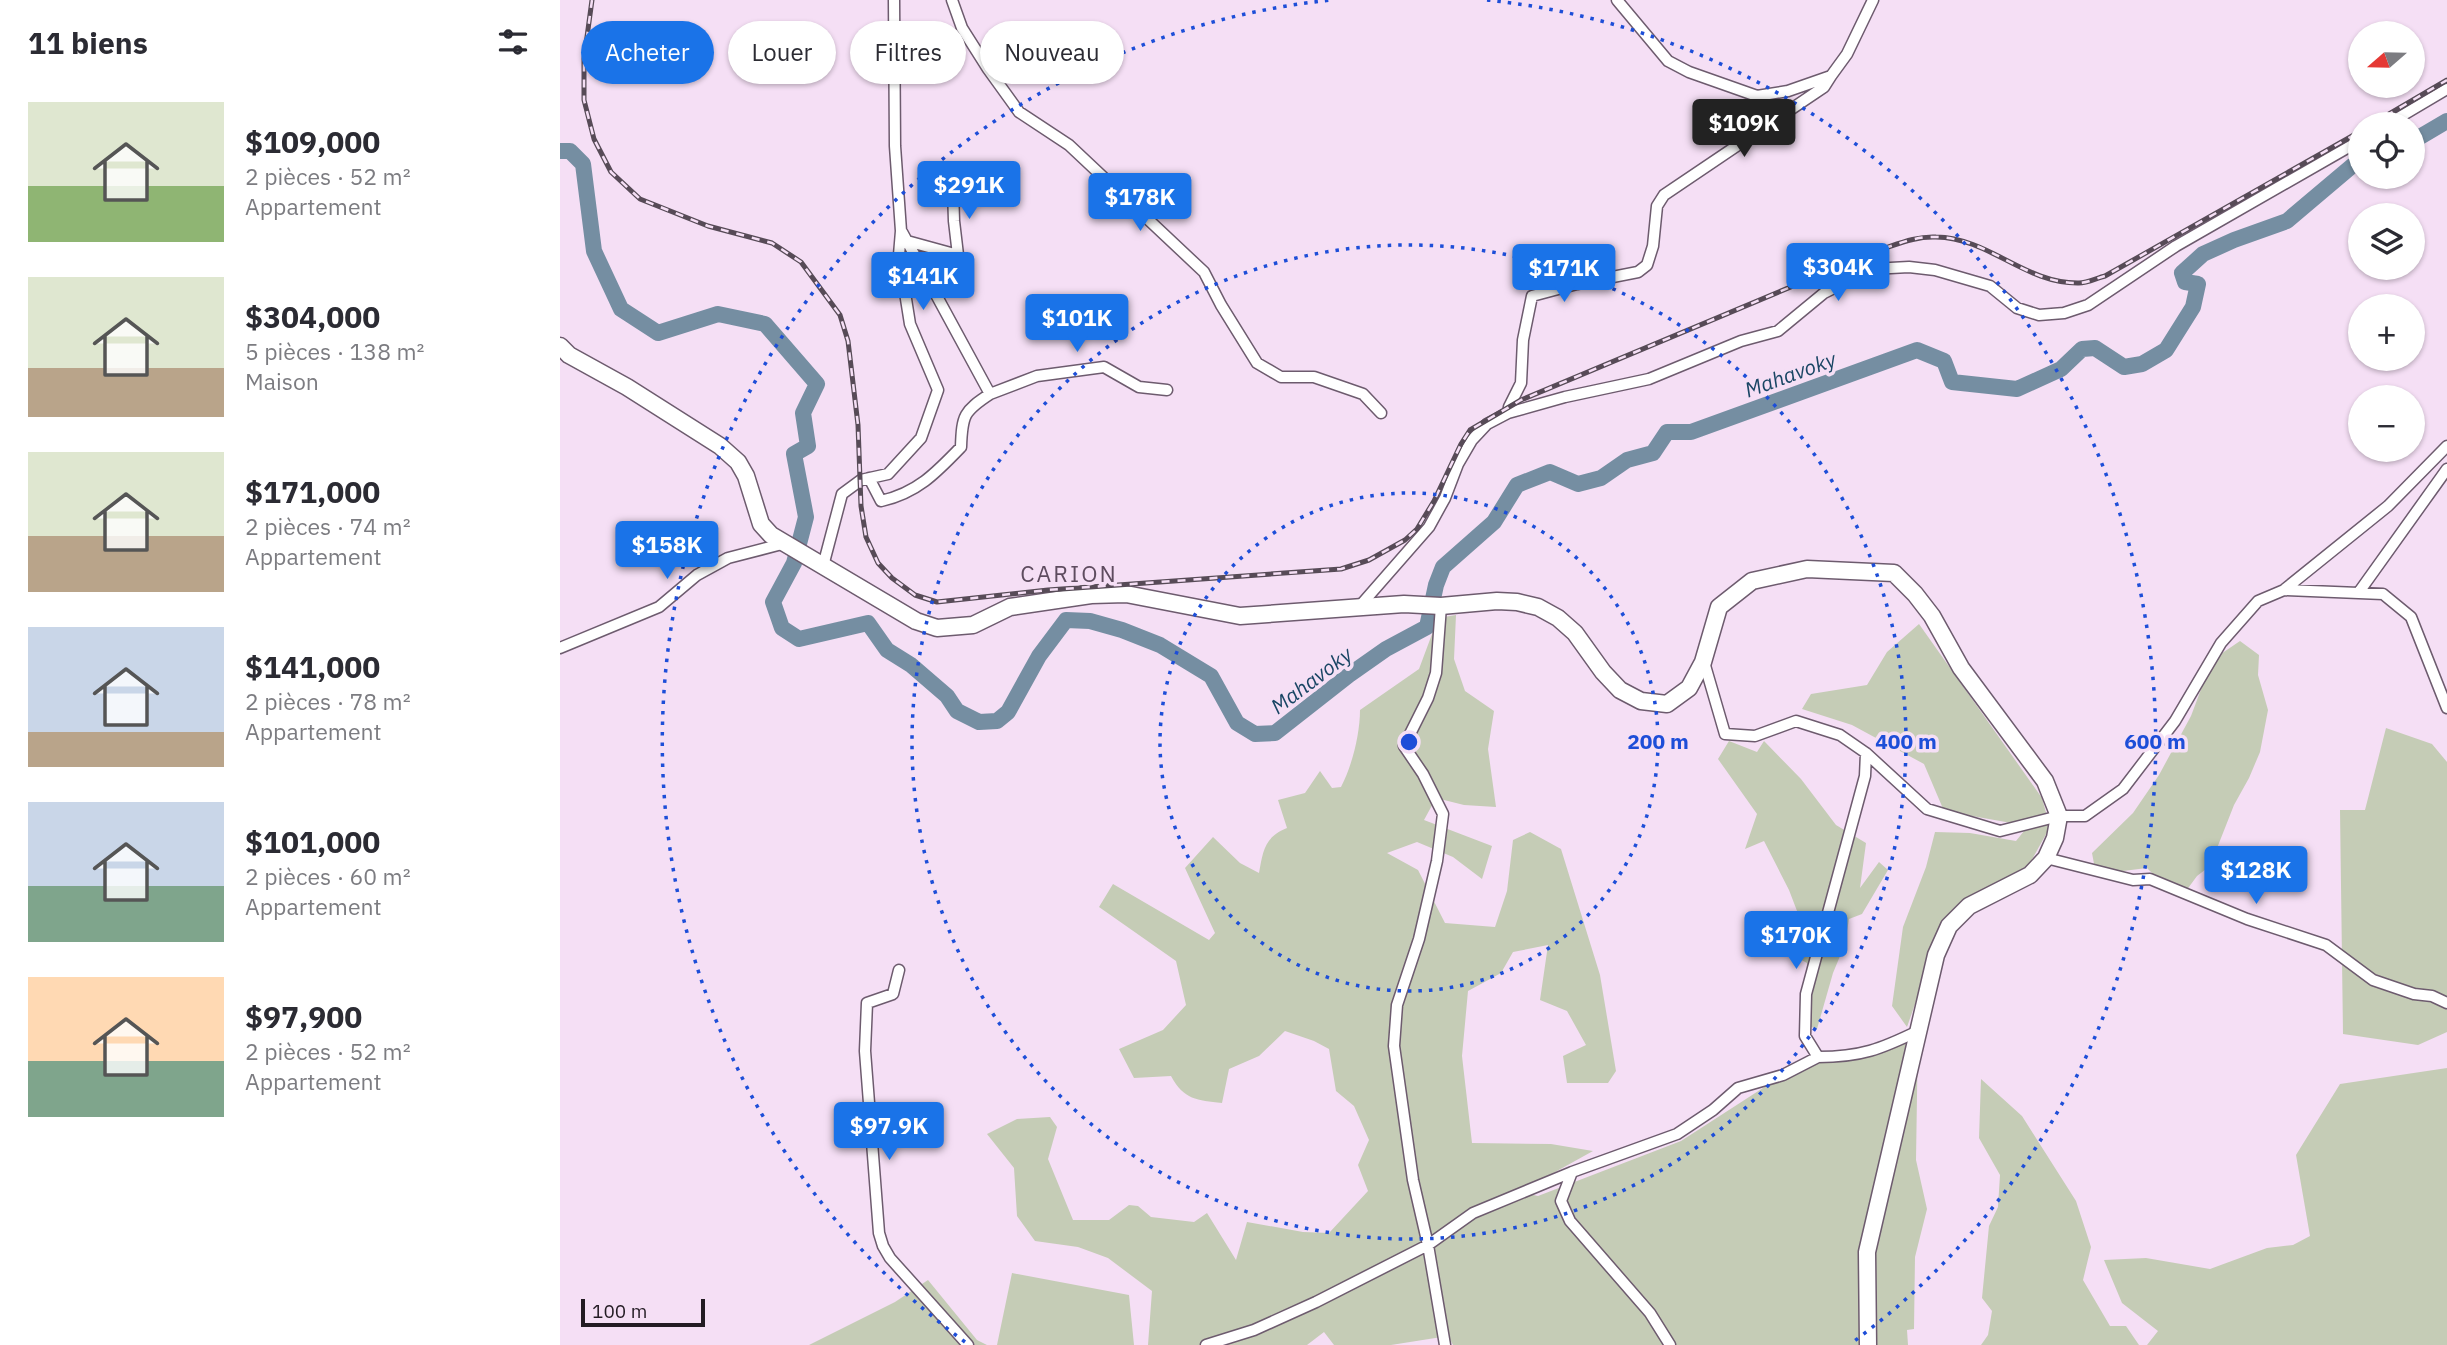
<!DOCTYPE html>
<html lang="fr">
<meta charset="utf-8">
<style>
body{margin:0;font-family:"IBM Plex Sans",sans-serif;background:#f2f2f3;color:#2b2b33;height:100vh;display:flex;flex-direction:column;font-size:26px;white-space:nowrap}
*{box-sizing:border-box;margin:0}
p{font-size:23px;color:#7c7c81}
.icon{flex:none;width:38px;height:38px;fill:none;stroke:currentColor;stroke-width:2;stroke-linecap:round;stroke-linejoin:round}
.map{position:relative;flex:1;overflow:hidden}
.sheet{display:flex;flex-direction:column;background:#fff;width:560px}
.sheet>*{flex:none}
.top-card{position:absolute;left:21px;top:21px;width:665px;height:63px;display:flex;gap:14px}
.needle{width:46px;rotate:250deg}
.controls{position:absolute;left:1788px;top:21px;display:grid;gap:14px}
.controls a{display:grid;place-items:center;width:77px;height:77px;border-radius:50%;background:#fff;box-shadow:0 2px 5px #0004;font-size:35px}
.scale{position:absolute;left:21px;bottom:18px;width:124px;box-sizing:border-box;padding-left:7px;border:4px solid #231b23;border-top:0;font-size:19px;line-height:24px;white-space:nowrap;color:#231b23;-webkit-text-stroke:5px #f5dff5;paint-order:stroke}
.price{position:absolute;translate:-50% -60px;padding:0 16px;border-radius:7px;background:#1a73e8;color:#fff;font-size:23px;line-height:46px;filter:drop-shadow(0 2px 4px #0008)}
.price::after{content:'';position:absolute;left:50%;top:42px;width:21px;height:16px;margin-left:-10px;background:inherit;clip-path:polygon(0 0,100% 0,50% 100%)}
.price.selected{background:#222;color:#fff}
ul{padding:0;list-style:none}
li{display:flex;align-items:center;gap:21px;height:175px;padding:0 28px}
li span{display:grid;place-items:center;flex:none;width:196px;height:140px;border-radius:0px;color:#555}
li>.icon{margin-inline-start:auto}
span .icon{width:84px;height:84px;fill:#fffc;stroke-width:1}
li b{font-size:30px}
h2{display:flex;justify-content:space-between;align-items:center;height:84px;padding:0 28px;font-size:30px}
.tag{padding:0 24px;border-radius:32px;background:#fff;box-shadow:0 2px 5px #0004;font-size:24px;line-height:63px}
.tag.selected{background:#1a73e8;color:#fff}
main{display:flex;flex:1;min-height:0}
.map>svg:first-child{display:block}
.green{fill:#c5ccb6}
.lines{fill:none;stroke-linecap:round;stroke-linejoin:round}
.river{stroke:#758ea2;stroke-width:16}
.minor-casing{stroke:#6d5b6e;stroke-width:13}
.primary-casing{stroke:#6d5b6e;stroke-width:19}
.minor{stroke:#fff;stroke-width:10}
.primary{stroke:#fff;stroke-width:16}
.rail-casing{stroke:#574b57;stroke-width:5}
.rail{stroke:#f5dff5;stroke-width:2.5;stroke-dasharray:8;stroke-linecap:butt}
.ring{fill:none;stroke:#1d4ed8;stroke-width:3.5;stroke-dasharray:3.5 7}
.labels{text-anchor:middle;dominant-baseline:central;stroke-width:7;stroke-linejoin:round;paint-order:stroke}
.water-label{font-size:21px;font-style:italic;fill:#194564;stroke:#f5dff5}
.quarter-label{font-size:23px;letter-spacing:2px;fill:#5e4c5f;stroke:#f5dff5}
.centre{fill:#1d4ed8;stroke:#f5dff5;stroke-width:3.5}
.ring-label{font-size:21px;text-anchor:middle;font-weight:bold;fill:#1d4ed8;stroke:#f5dff5;stroke-width:7;stroke-linejoin:round;paint-order:stroke}
</style>
<main>
<section class="sheet">
<h2>11 biens<svg class="icon" aria-label="filters" viewBox="0 0 24 24"><path d="M4 7h16M4 17h16"/><circle cx="9" cy="7" r="2"/><circle cx="15" cy="17" r="2"/></svg></h2>
<ul>
<li><span style="background:linear-gradient(#dfe7d0 60%,#8fb573 0)"><svg class="icon" aria-label="home" viewBox="0 0 24 24"><path d="M3 11l9-7 9 7M6 9v11h12V9"/></svg></span><div><b>$109,000</b><p>2 pièces · 52 m²</p><p>Appartement</p></div></li>
<li><span style="background:linear-gradient(#dfe7d0 65%,#b9a48a 0)"><svg class="icon" aria-label="home" viewBox="0 0 24 24"><path d="M3 11l9-7 9 7M6 9v11h12V9"/></svg></span><div><b>$304,000</b><p>5 pièces · 138 m²</p><p>Maison</p></div></li>
<li><span style="background:linear-gradient(#dfe7d0 60%,#b9a48a 0)"><svg class="icon" aria-label="home" viewBox="0 0 24 24"><path d="M3 11l9-7 9 7M6 9v11h12V9"/></svg></span><div><b>$171,000</b><p>2 pièces · 74 m²</p><p>Appartement</p></div></li>
<li><span style="background:linear-gradient(#c9d6e8 75%,#b9a48a 0)"><svg class="icon" aria-label="home" viewBox="0 0 24 24"><path d="M3 11l9-7 9 7M6 9v11h12V9"/></svg></span><div><b>$141,000</b><p>2 pièces · 78 m²</p><p>Appartement</p></div></li>
<li><span style="background:linear-gradient(#c9d6e8 60%,#7fa58c 0)"><svg class="icon" aria-label="home" viewBox="0 0 24 24"><path d="M3 11l9-7 9 7M6 9v11h12V9"/></svg></span><div><b>$101,000</b><p>2 pièces · 60 m²</p><p>Appartement</p></div></li>
<li><span style="background:linear-gradient(#ffd9b3 60%,#7fa58c 0)"><svg class="icon" aria-label="home" viewBox="0 0 24 24"><path d="M3 11l9-7 9 7M6 9v11h12V9"/></svg></span><div><b>$97,900</b><p>2 pièces · 52 m²</p><p>Appartement</p></div></li>
</ul>
</section>
<div class="map">
<svg width="1887" height="1345" viewBox="0 0 1887 1345">
<rect width="100%" height="100%" fill="#f5dff5"/>
<path class="green" d="M896 615 894 659 905 691 934 711 928 749 936 807 904 805 876 798 864 820 932 846 922 879 893 857 857 842 827 853 858 870 885 923 935 927 947 891 953 840 970 832 1001 849 1040 975 1056 1071 1048 1083H1007L1003 1056 1026 1045 1007 1011 980 1000 988 945 953 952 941 973 908 991 902 1056 912 1143 991 1144 1033 1151 959 1192 978 1196 1121 1141 1223 1075 1258 1057 1321 1049 1358 1031 1356 1160 1367 1209 1355 1257 1354 1329 1347 1330 1348 1345H893L888 1336 831 1345H774L764 1332 747 1345H588L592 1291 548 1258 518 1247 475 1241 457 1216 454 1168 427 1134 457 1119 490 1117 497 1127 488 1159 513 1220H549L569 1205 578 1206 591 1217 634 1222 647 1213 676 1260 687 1222 743 1232 769 1233 808 1191 798 1165 809 1140 794 1106 776 1091 769 1049 754 1041 725 1031 699 1056 669 1069 662 1103C637 1100 624 1100 611 1076L574 1078 559 1049 603 1030 626 1005 616 961 539 907 553 884 649 940 655 933 625 868 653 837 680 863 699 873C703 852 704 837 727 828L718 800 745 793 760 771 772 788 781 787C792 766 800 734 800 710L859 669 878 618Z
M1359 624 1482 798 1490 827 1469 865 1404 902 1382 927 1347 1027 1332 1006 1343 927 1366 867 1375 832 1410 833 1456 841 1468 826 1384 811 1364 764 1292 725 1242 709 1251 694 1307 685 1327 652Z
M1680 641 1699 655 1698 675 1708 710 1700 752 1689 778 1674 805 1650 866 1637 876 1626 891 1598 879 1587 868 1555 872 1535 869 1532 853 1573 813 1599 775 1631 716 1652 660Z
M1826 728 1872 744 1887 762V1032L1858 1045 1783 1034 1780 810H1805Z
M1169 741 1197 752 1204 741 1241 779 1276 825 1306 843 1300 888 1319 862 1328 870 1302 914 1289 919 1285 944 1273 973 1257 1029 1245 1025 1247 963 1230 954 1242 924 1229 890 1204 841 1185 849 1197 814 1158 759Z
M1887 1068V1345H1587L1598 1331 1562 1303 1544 1260 1586 1258 1650 1269 1707 1248 1733 1245 1750 1236 1736 1155 1780 1084Z
M1421 1079 1462 1116 1516 1201 1531 1247 1523 1280 1550 1326H1566L1579 1345H1421L1428 1335 1432 1311 1422 1298 1429 1226 1438 1207 1440 1175 1419 1138Z
M452 1273 569 1295 574 1345H437Z
M368 1280 417 1340 427 1345H249L335 1302Z"/>
<g class="lines">
<path class="river" d="M1853 141 1887 121
M0 151H10L23 164 34 251 61 309 98 333 158 314 205 324 257 384 243 413 248 446 234 454 246 517 234 563 213 602 222 628 239 639 308 623 327 650 351 665 387 696 397 711 419 722 437 721 448 712 479 656 506 620 530 621 562 630 600 645 651 676 677 723 695 734 715 733 789 675 826 649 867 627 876 585 883 567 934 522 957 485 990 472 1018 484 1041 478 1067 460 1093 453 1107 432H1131L1357 350 1384 361 1392 382 1457 389 1501 369 1522 349 1535 348 1564 367 1582 364 1606 350 1633 307 1638 284 1625 282 1622 273 1643 254 1674 240 1727 221 1792 166 1801 163"/>
<g class="minor-casing">
<path id="minor" d="M392 0 402 28 428 69 459 112 509 145 644 272 661 305 697 363 721 377H754L803 394 821 413
M1057 0 1108 61 1129 72 1197 96 1228 91 1271 76 1287 54 1313 0
M1828 124 1887 89
M347 241 398 255 394 221 393 189
M430 394 477 376 544 367 579 387 607 390
M948 413 949 407 961 383 963 340 972 296 1017 284 1078 272 1087 265 1093 246 1097 206 1104 195 1264 87 1271 76
M309 478 321 501C357 493 376 473 401 447 402 415 404 411 430 394L342 232
M263 566 282 494 301 480 328 474 361 438 378 390 350 324 339 255 341 231 335 146 334 0
M1725 589 1828 506 1887 446
M1799 592 1887 469
M881 606 876 673 868 698 844 746 863 774 883 814 877 861 859 939 837 1005 834 1046 853 1180 868 1245 885 1345
M799 607 869 527 885 498 898 464 912 440 927 424 948 413 1005 397 1089 379 1181 341 1218 331 1264 293 1312 269 1349 267 1375 270 1430 286 1457 308 1479 315 1504 313 1528 305 1616 246 1801 140
M0 648 99 607 137 575 168 558 222 544
M1144 662 1165 734 1195 736 1236 721 1280 735 1306 753 1367 809 1440 831 1499 816H1525L1563 789 1615 721 1661 643 1698 601 1724 590 1823 594 1851 617 1887 708
M1306 753 1305 776 1246 994 1245 1036 1258 1057C1301 1057 1321 1049 1358 1031
M1486 858 1573 880 1590 879 1687 919 1766 945 1813 980 1854 994 1872 996 1887 1003
M339 970 333 994 307 1003 305 1051 319 1233 323 1246 330 1258 408 1345
M646 1345 694 1330 756 1302 868 1245 913 1213 1012 1172
M1110 1345 1090 1313 1010 1221 1001 1201 1012 1172 1117 1134 1153 1110 1178 1088 1223 1075 1258 1057"/>
</g>
<g class="primary-casing">
<path id="primary" d="M0 346 9 355 67 387 160 446 178 462 186 476 201 524 211 535 356 621 377 628 413 625 450 607 531 595 566 594 680 616 844 604 881 606 937 601 957 602 978 607 998 618 1015 633 1043 672 1060 690 1081 701 1107 704 1129 688 1143 662 1159 607 1192 581 1247 569 1334 573 1355 594 1372 616 1401 668 1485 781 1499 816 1495 838 1486 858 1470 875 1409 906 1389 926 1376 955 1307 1252 1308 1345"/>
</g>
<use href="#minor" class="minor"/>
<use href="#primary" class="primary"/>
<g class="rail-casing">
<path id="rail" d="M32 0 24 59V100L34 139 51 172 80 199 148 226 212 243 241 262 280 315 288 341 298 425 301 506 306 537 318 563 332 578 355 595 377 602 488 590 781 569 809 560 845 540 857 529 874 501 901 444 910 430 961 400 1319 250C1338 244 1356 236 1376 237 1430 238 1465 284 1519 283 1527 283 1537 278 1545 276L1801 131
M1812 124 1887 80"/>
</g>
<use href="#rail" class="rail"/>
</g>
<g class="ring">
<circle cx="849" cy="742" r="249"/>
<circle cx="849" cy="742" r="497"/>
<path d="M405 1342A746 746 0 0 1 771 0M927 0A746 746 0 0 1 1293 1342"/>
</g>
<g class="labels">
<g class="water-label">
<text transform="translate(1230 374) rotate(-20)">Mahavoky</text>
<text transform="translate(751 680) rotate(-37)">Mahavoky</text>
</g>
<g class="quarter-label">
<text x="509" y="573">CARION</text>
</g>
</g>
<circle cx="849" cy="742" r="10" class="centre"/>
<g class="ring-label">
<text x="1098" y="749">200 m</text>
<text x="1346" y="749">400 m</text>
<text x="1595" y="749">600 m</text>
</g>
</svg>
<div class="controls">
<a><svg class="needle" viewBox="-14 -14 28 28"><path d="M0-13l5 13h-10z" fill="#e53935"/><path d="M0 13l5-13h-10z" fill="#7c7c81"/></svg></a>
<a><svg class="icon" aria-label="locate" viewBox="0 0 24 24"><circle cx="12" cy="12" r="6"/><path d="M12 2v4M12 18v4M2 12h4M18 12h4"/></svg></a>
<a><svg class="icon" aria-label="layers" viewBox="0 0 24 24"><path d="M12 4l9 5-9 5-9-5zM3 14l9 5 9-5"/></svg></a>
<a>+</a>
<a>−</a>
</div>
<div class="scale">100 m</div>
<b class="price selected" style="left:1184px;top:159px">$109K</b>
<b class="price" style="left:409px;top:221px">$291K</b>
<b class="price" style="left:580px;top:233px">$178K</b>
<b class="price" style="left:1278px;top:303px">$304K</b>
<b class="price" style="left:1004px;top:304px">$171K</b>
<b class="price" style="left:363px;top:312px">$141K</b>
<b class="price" style="left:517px;top:354px">$101K</b>
<b class="price" style="left:107px;top:581px">$158K</b>
<b class="price" style="left:1696px;top:906px">$128K</b>
<b class="price" style="left:1236px;top:971px">$170K</b>
<b class="price" style="left:329px;top:1162px">$97.9K</b>
<div class="top-card">
<a class="tag selected">Acheter</a>
<a class="tag">Louer</a>
<a class="tag">Filtres</a>
<a class="tag">Nouveau</a>
</div>
</div>
</main>
